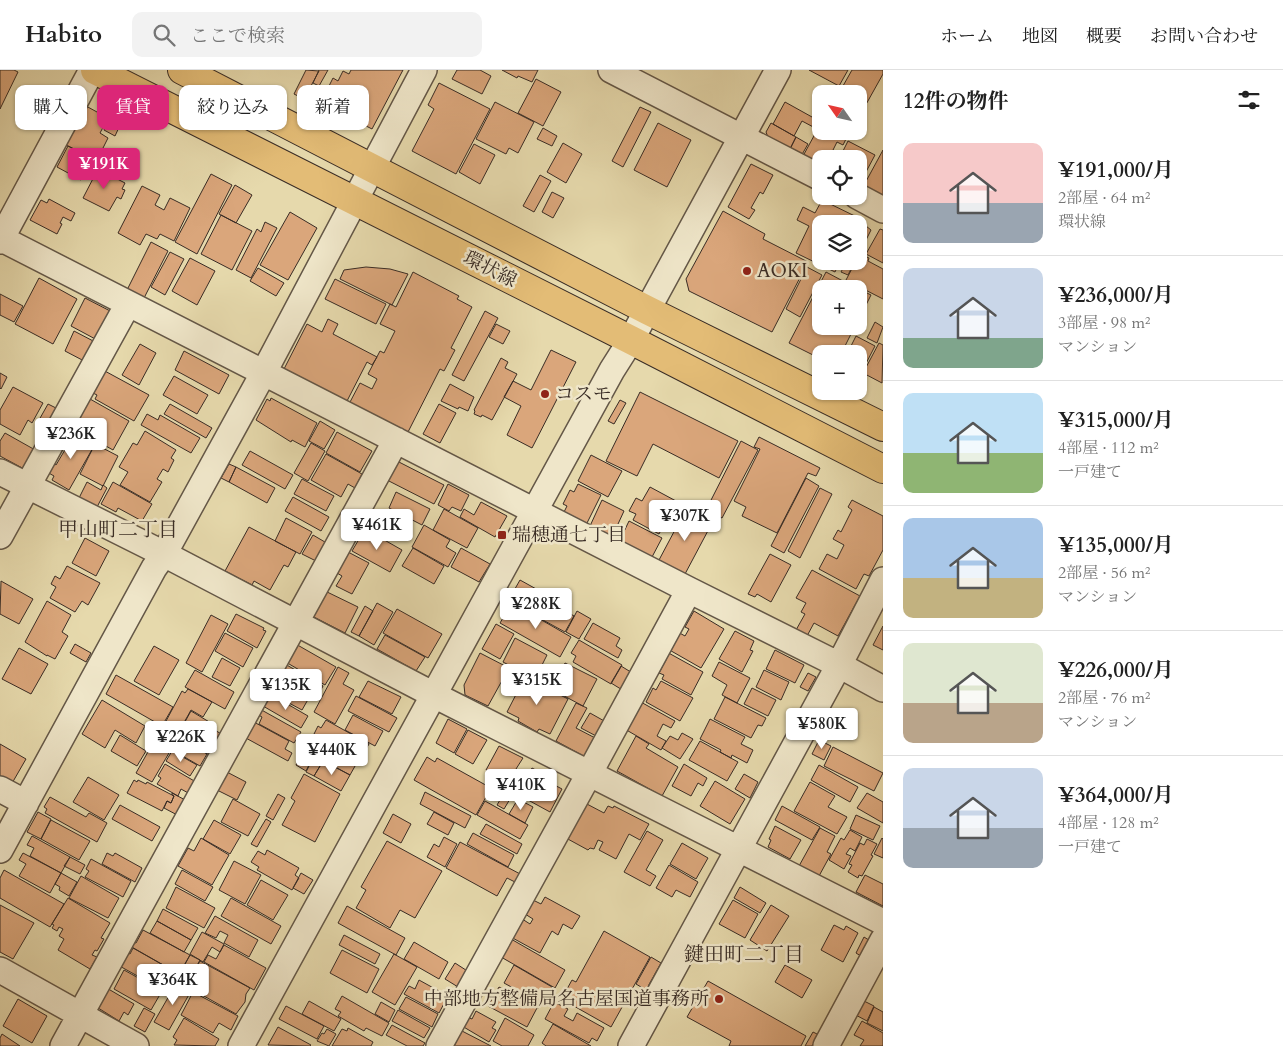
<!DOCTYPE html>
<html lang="ja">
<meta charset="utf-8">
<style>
body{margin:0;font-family:Cardo,"Noto Serif JP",serif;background:#f2f2f2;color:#222;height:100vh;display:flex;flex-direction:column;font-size:19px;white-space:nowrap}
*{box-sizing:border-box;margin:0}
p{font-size:16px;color:#767676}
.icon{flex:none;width:28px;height:28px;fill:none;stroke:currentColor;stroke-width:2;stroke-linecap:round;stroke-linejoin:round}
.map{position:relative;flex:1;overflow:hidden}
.panel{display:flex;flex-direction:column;background:#fff;width:400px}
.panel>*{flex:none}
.hud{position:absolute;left:15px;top:15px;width:475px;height:45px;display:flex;gap:10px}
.needle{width:32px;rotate:304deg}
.tools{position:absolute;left:812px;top:15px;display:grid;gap:10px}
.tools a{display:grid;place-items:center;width:55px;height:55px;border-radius:10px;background:#fff;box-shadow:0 1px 4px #0004;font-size:25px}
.price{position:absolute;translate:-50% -42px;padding:0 11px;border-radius:5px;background:#fff;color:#222;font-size:16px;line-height:32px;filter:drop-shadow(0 1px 2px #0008)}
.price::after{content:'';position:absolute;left:50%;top:30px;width:15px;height:11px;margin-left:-8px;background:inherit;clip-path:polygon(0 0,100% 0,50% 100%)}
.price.active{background:#db2777;color:#fff}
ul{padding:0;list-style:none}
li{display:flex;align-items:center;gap:15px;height:125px;padding:0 20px}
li+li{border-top:1px solid #e0e0e0}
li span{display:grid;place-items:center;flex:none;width:140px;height:100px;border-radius:10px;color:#555}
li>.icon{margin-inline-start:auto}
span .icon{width:60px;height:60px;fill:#fffc;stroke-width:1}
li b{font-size:21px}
h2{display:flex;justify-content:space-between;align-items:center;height:60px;padding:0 20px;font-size:21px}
.tag{padding:0 18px;border-radius:10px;background:#fff;box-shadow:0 1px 4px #0004;font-size:18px;line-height:45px}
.tag.active{background:#db2777;color:#fff}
header{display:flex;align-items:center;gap:30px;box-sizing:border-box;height:70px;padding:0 25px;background:#fff;border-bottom:1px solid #e0e0e0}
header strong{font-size:24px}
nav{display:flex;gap:28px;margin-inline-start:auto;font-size:18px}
.search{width:350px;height:45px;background:#f2f2f2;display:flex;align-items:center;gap:12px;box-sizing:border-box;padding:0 18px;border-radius:10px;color:#767676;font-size:19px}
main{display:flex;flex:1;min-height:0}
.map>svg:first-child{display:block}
.building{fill:#daa67b;stroke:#392c25}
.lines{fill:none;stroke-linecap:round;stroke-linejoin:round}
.minor-casing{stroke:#645747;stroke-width:28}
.major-casing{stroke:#392c25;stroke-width:30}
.minor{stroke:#efe6c9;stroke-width:25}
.major{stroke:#e3bc76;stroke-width:28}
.poi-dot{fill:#8f2418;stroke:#efe6c9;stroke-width:2}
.labels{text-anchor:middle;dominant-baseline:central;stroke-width:5;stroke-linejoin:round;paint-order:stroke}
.street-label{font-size:19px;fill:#392c25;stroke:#efe6c9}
.poi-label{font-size:19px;fill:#392c25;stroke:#efe6c9;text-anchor:start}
.neighbourhood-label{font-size:20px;fill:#392c25;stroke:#efe6c9}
</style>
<header>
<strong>Habito</strong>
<div class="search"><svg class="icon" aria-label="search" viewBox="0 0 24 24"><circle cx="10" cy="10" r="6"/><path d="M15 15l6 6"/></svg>ここで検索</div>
<nav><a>ホーム</a><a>地図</a><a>概要</a><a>お問い合わせ</a></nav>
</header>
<main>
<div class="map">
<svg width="883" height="976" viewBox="0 0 883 976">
<rect width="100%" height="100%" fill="#e6d9ac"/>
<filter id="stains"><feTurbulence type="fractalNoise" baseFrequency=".004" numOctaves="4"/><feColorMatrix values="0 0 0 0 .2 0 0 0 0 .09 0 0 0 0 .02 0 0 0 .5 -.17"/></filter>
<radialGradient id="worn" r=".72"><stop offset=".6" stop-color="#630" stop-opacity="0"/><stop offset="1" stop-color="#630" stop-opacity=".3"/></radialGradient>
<path class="building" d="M0 0H14L18 2 0 39Z
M306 0 319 1 304 29 294 24Z
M319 0H328L319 16 313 13Z
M351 0H403L372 59 337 41 340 34 336 32 341 22 329 16 333 8 338 11 343 1 349 4Z
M457 0H480L491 6 482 24 452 9Z
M502 0H538L532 12 518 6 517 8Z
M809 0H848L839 16Z
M852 0H883V4L864 38 859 35V24L839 23Z
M536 9 561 22 543 56 518 43Z
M439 13 490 39 456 104 412 81 434 39 428 35Z
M495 32 534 52 518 83 509 78 506 84 476 69Z
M785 32 821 52 817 59 802 51 794 66 773 54Z
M86 36 108 48 100 63 108 68 97 90 66 75Z
M640 37 651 42 623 97 612 91Z
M110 48 121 53 115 66 104 60Z
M658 53 691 70 667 117 634 100Z
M771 53 796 67 789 81 769 70 766 62Z
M821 53V61H840L848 65 843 75 837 72 833 80 840 84 837 89H821V95L803 86Z
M543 58 557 66 552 76 537 69Z
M796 67 808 74 800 88 789 81Z
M848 71 875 85 859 115V89H839Z
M563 73 582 84 566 113 547 102Z
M474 74 495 85 480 114 459 102Z
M68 76 92 89 81 110 57 97Z
M883 80V126L864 115Z
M751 94 773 105 763 124 760 122 751 138 755 140 749 149 728 137Z
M98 99 125 113 122 119 125 120 121 129 117 127 109 141 83 128Z
M211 104 232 115 197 184 175 172Z
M540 105 551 111 534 142 523 136Z
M235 115 252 125 236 153 219 144Z
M142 116 160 125 155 135 164 140 170 128 190 138 174 171 160 164 157 169 146 164 140 175 118 163Z
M552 122 564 128 553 148 542 142Z
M49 129 75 143 71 151 63 147 60 153 62 154 57 164 30 150 41 130 47 133Z
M822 130 861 149 859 154H821V191H840L835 202 796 183 809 156 797 150 803 137 815 143Z
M723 141 765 164 763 169 808 192 772 262 689 221 686 209Z
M290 142 317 158 288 210 260 195Z
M221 145 252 161 232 200 201 184Z
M265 152 277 158 251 208 236 200 257 159 261 162Z
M866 156 871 160 859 184V169Z
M880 159 883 160V193L866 184Z
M151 172 168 181 143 230 126 222Z
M170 182 184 189 165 225 151 217Z
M860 184 869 188 868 191 883 199V229L846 210 856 191H859Z
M190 188 215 201 197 235 172 221Z
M847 191H855L848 205 841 202Z
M366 197 390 199 408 204 392 235 340 209 344 200Z
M807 197 822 205 800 247 786 239Z
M258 198 284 213 276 226 250 211Z
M413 202 459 226 457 229 472 237 451 278 455 280 444 301 440 299 407 364 349 334 360 313 372 319 377 309 368 304 380 281 384 283 395 261 380 254 390 234 396 237Z
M826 202 858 219H821V256H855L841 284H821V289L789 273Z
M39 208 77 229 53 274 15 254Z
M335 209 386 234 376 254 325 229Z
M859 219 871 225 859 249Z
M0 224 23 236 14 252 0 245Z
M85 228 114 243 99 271 71 256Z
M485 241 498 248 464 311 452 305Z
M328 249 338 254 333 264 377 287 372 295 367 292 347 331 284 299 307 254 322 262Z
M875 252 883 257 877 273 867 268Z
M496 254 510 261 503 274 489 267Z
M74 261 97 273 86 292 65 281Z
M856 266 875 276 859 307V284H847Z
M879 273 883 275 882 313 863 303Z
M140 274 156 283 139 315 122 305Z
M551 280 576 292 532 378 507 365 521 336 504 327 513 311 531 320Z
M184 281 229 305 219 324 175 300Z
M501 288 508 292 505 298 517 304 492 350 482 345 481 347 474 344 475 341 474 340Z
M103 300 149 325 134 351 95 329 97 325 91 322Z
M0 303 7 307 1 319 0 318Z
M174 306 208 325 197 344 163 325Z
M450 314 474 327 468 341 459 337 458 339 441 331Z
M13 317 43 333 32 353 28 350 20 365 0 354V340Z
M640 322 738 371 719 408 653 374 637 406 606 391Z
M271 328 317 353 305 377 292 370 291 372 256 350 267 329 270 331Z
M90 329 129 351 113 380 74 358Z
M620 330 626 333 614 354 608 351Z
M48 334 60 340 51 356 39 350Z
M170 334 212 358 206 368 164 344Z
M439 334 456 343 440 373 423 364Z
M147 344 158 350 160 345 200 368 191 383 141 355Z
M320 351 335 360 324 379 309 371Z
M70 357 84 364 82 369 94 376 69 420 52 410 54 406 47 402 52 392 56 395 72 368 65 365Z
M145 361 176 380 171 388 174 390 168 402 163 399 157 409 162 412 150 432 120 415 128 402 119 397 133 373 137 375Z
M337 362 372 381 360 402 326 383Z
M5 363 37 381 26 400 0 386V371Z
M759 367 820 398 816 406 808 403 777 463 742 446 746 437 734 431 760 379 754 377Z
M741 371 758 380 722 448 706 440Z
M311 373 325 381 308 411 294 403Z
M95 374 118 386 103 416 80 404Z
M250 381 293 405 285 419 242 395Z
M326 384 362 404 355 418 348 414 341 427 311 410Z
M591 385 622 401 608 427 578 411Z
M395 390 444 415 434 434 385 409Z
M229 394 236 397 229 412 221 408Z
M236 397 275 418 267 433 229 412Z
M806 408 819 416 784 483 771 476Z
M302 409 334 426 326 441 294 424Z
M87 412 101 420 103 415 107 418 97 437 79 428Z
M113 412 152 434 142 451 118 438 116 442 101 434Z
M448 414 469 425 461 441 452 437 449 441 438 435Z
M578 414 601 425 586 455 563 444 567 436 563 434 570 420 574 422Z
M650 417 676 431 659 464 633 450 636 444 629 441 636 428 642 431Z
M820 418 832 424 800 488 788 481Z
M396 422 430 439 422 455 389 438Z
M293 427 329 447 321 461 285 441Z
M602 430 624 441 612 467 590 456Z
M852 430 883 446V480L869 506 864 504 856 519 819 499 827 484 837 489 844 475 833 469 838 460 841 462 852 440 848 437Z
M481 432 507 446 495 467 460 447 464 439 474 445Z
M444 439 478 458 467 478 433 460Z
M378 440 395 449 394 451 400 455 393 470 386 466 384 469 359 454 366 441 375 445Z
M685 441 711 455 685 504 659 490Z
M286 448 312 462 300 484 275 471Z
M629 451 662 468 652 487 620 470Z
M403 452 411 457 406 466 398 462Z
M424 455 450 470 446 477 456 483 448 497 412 477Z
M249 457 296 482 288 497 284 495 270 520 254 511 252 515 225 501Z
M365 459 402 480 390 502 352 481Z
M313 465 330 475 320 493 302 484Z
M85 468 109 481 96 506 72 493Z
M413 478 444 496 434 514 402 496Z
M461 478 490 494 479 512 451 497Z
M348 482 369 493 352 524 336 516 342 506 337 503Z
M770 484 791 495 771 532 757 524 755 527 748 524Z
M67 496 100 513 88 535 82 531 75 542 50 528 56 517 51 514 55 506 60 509Z
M812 500 860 526 838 566 814 553 807 566 796 560 805 544 801 542 806 533 796 528Z
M520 510 556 530 554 534 574 546 565 562 508 531Z
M1 511 33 529 19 554 0 544Z
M323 520 358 537 345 563 310 545Z
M47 531 71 545 62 562 68 566 55 589 47 585V586L25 572Z
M377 533 393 542 374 575 359 566Z
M512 533 571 567 560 587 500 553Z
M365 536 373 541 359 566 351 562Z
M397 539 442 564 428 588 383 563Z
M577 541 591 549 579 569 566 562Z
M694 541 724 559 701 598 666 578 676 561 685 566 689 559 685 557Z
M236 544 264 558 263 560 266 561 257 578 227 561Z
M211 545 228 554 202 602 186 593Z
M593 553 620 568 616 576 622 580 618 588 584 569Z
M496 554 514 564 500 589 482 579Z
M883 556V580L873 575Z
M735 561 754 571 750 580 753 581 742 602 719 589Z
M225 563 253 578 243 597 215 581Z
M385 565 425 587 416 601 377 579Z
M515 568 547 585 535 609 503 592Z
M579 570 622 595 611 614 573 592 576 586 571 583Z
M294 573 336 597 325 615 284 591Z
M75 574 91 583 86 592 70 583Z
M154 576 179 590 159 625 134 611Z
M19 578 48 594 31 624 2 609Z
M775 580 804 595 795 613 766 599Z
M665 581 703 602 691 625 662 609 664 605 659 603 666 590 661 588Z
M480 583 509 598 488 636 465 625 464 615Z
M222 588 240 598 230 616 212 607Z
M719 592 750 608 737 633 722 625 727 615 712 606Z
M565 593 597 609 583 636 551 619Z
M285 594 323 616 316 629 310 626 302 640 274 625 284 607 280 604Z
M621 596 634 604 624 621 611 613Z
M338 597 349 603 343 614 354 620 335 654 314 642Z
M195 600 234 622 225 639 185 617Z
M764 600 789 612 781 630 756 617Z
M808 603 816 607 808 621 800 617Z
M116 605 173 637 162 656 106 624Z
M525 607 568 629 550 664 539 659 537 662 518 651 519 648 507 642Z
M368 611 401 627 392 644 359 627Z
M661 611 693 628 680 651 646 632 653 618 656 620Z
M752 618 776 630 768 646 744 634Z
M188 619 212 632 203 647 191 640 181 658 173 654 172 657 165 653 182 621 185 623Z
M270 624 308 646 301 658 263 636Z
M356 626 397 648 389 662 348 641Z
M725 627 766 648 762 656 758 655 751 668 714 649Z
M102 630 145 656 136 673 115 660 105 678 82 664Z
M639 631 675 651 671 658 663 654 657 666 666 671 661 680 623 658Z
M576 633 587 638 576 658 599 670 589 689 556 671Z
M258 638 301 662 294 673 259 654 262 647 255 643Z
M191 641 216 656 213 659 223 665 211 686 177 666Z
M590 643 606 652 598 667 581 658Z
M353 645 383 661 375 676 345 660Z
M448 649 467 659 454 683 436 673Z
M710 649 745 667 741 674 753 680 747 693 732 685 731 688 720 682 721 680 700 669Z
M326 650 369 674 360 689 314 664 318 656 321 658Z
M252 651 289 671 285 679 292 683 288 691 244 667Z
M162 658 180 668 172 681 168 678 167 681 153 673Z
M468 660 487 670 473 694 455 684Z
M682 663 693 669 680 689 662 678 670 666 678 670Z
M120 665 146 681 137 696 111 681Z
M636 666 649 674 646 678 678 697 662 726 617 701Z
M319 668 359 689 350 705 306 681 312 669 317 672Z
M181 669 207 684 200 696 174 681Z
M819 670 831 676 824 690 812 684Z
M700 671 738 692 727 711 689 690Z
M153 673 169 683 152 712 136 703Z
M0 674 26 689 11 715 0 708Z
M499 676 523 688 516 699 524 704 517 717 486 700Z
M833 677 883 703 874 721 824 696Z
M172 681 197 695 190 706 166 691Z
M303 682 313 687 306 701 296 695Z
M427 687 435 692 437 688 491 718 476 745 414 710Z
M318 688 323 691 314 706 306 702 311 692 315 694Z
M323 691 350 705 341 721 314 706Z
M165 694 196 712 190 724 181 719 178 726 157 714 161 708 158 706Z
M684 694 707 708 703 716 698 713 691 726 672 716Z
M819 695 858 717 850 732 811 710Z
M532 698 547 706 545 710 562 719 550 742 517 724Z
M225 701 246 712 237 730 215 719Z
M304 704 340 724 315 772 282 755 295 731 291 728Z
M744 704 758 712 750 728 735 719Z
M88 707 119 725 104 750 73 732Z
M134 710 137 712 138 710 146 714 147 712 174 726 171 733 167 731 162 741 127 723Z
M715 711 745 729 730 754 700 736Z
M810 712 835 726 828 737 847 747 837 764 794 741Z
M506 720 513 724 504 739 497 735Z
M425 722 471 746 465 758 420 734Z
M172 723 189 732 181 747 164 738 167 731 171 733 174 726 172 725Z
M867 723 883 732V753L857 738Z
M278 724 285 728 273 750 266 746Z
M50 727 86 747 89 743 107 753 97 772 45 743 47 739 44 737Z
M233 729 260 744 248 766 221 752Z
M518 729 533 737 525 753 509 744Z
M485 731 528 755 520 769 477 745Z
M585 733 604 743 608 736 613 738 614 736 649 754 640 770 629 764 616 789 599 780 603 772 598 770 594 779 590 778 588 780 566 768Z
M120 735 160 757 152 771 112 749Z
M782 736 820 757 812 770 775 750Z
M38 742 51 749 41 769 27 762Z
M434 742 454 753 448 765 427 754Z
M393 744 411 754 401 773 383 763Z
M856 745 880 756 873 770 850 759Z
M266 749 271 752 257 777 251 774Z
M51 750 90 771 79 790 41 769Z
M214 750 241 765 230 784 203 769Z
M486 754 522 774 517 784 480 764Z
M775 756 801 770 790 789 768 777 771 770 769 769Z
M820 758 835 766 827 782 831 784 819 806 799 796Z
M850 760 862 767 855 781 850 778 846 784 851 786 844 799 829 790 841 768 844 770Z
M647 761 663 770 646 800 656 806 650 816 624 802Z
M473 763 514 785 508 797 467 774Z
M32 766 70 787 61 803 30 786 34 778 27 775Z
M444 767 457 774 445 797 427 787 434 774 439 777Z
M201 768 229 785 212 815 178 796 188 778 194 781Z
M882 768 883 769V788L874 784Z
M867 769 877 774 871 785 873 786 862 806 859 805 858 808 848 802 852 795 849 794 860 773 864 775Z
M387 771 442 801 415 848 400 840 390 858 356 838 366 820 361 817Z
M460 772 522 805 517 813 507 808 497 826 446 798Z
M682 773 708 788 696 809 670 794Z
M267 780 299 798 295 805 299 808 292 820 257 800 259 797 251 792 258 781 265 785Z
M23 783 61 803 50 823 19 806 26 794 19 790Z
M107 783 113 786 115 783 142 798 135 812 102 794Z
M70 787 85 795 80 804 64 796Z
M91 789 131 811 123 827 85 807 89 801 86 799Z
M234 791 261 805 245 834 219 820Z
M669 795 698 812 690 827 676 820 672 827 656 818Z
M4 800 64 834 50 857 0 828V808Z
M182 800 213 817 205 831 175 814Z
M61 803 77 812 69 826 59 820 60 817 55 814Z
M301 803 313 810 304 824 293 818Z
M865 805 883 814V836L856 822Z
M81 806 119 828 108 848 69 828Z
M261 810 288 825 273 850 247 835Z
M176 817 215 838 204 858 166 838Z
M740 817 766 833 760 843 734 828Z
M545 827 580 846 572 859 563 854 558 865 552 861 540 883 509 866 519 847 530 854 533 849 525 844 533 830 541 834Z
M68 828 110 853 101 868 104 869 97 881 95 880 92 885 97 887 90 899 58 880 64 869 59 866 63 859 59 857 57 861 52 858 54 855 52 854Z
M231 828 281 856 271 874 221 846Z
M733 830 758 844 745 868 719 854Z
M0 835 34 853 13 889 0 882Z
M771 835 789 846 767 881 750 870Z
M347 836 405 868 396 885 338 853Z
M163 839 198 858 191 870 157 851Z
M215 846 258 870 249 887 224 873 228 865 220 861 216 868 205 863Z
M157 851 191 870 184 882 150 863Z
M834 855 844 860 846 856 858 863 843 892 821 880Z
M143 860 190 885 179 904 130 876 132 872 136 873Z
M604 861 650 887 611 957 565 931 571 921 567 919 572 910 576 912Z
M202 862 224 874 220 882 212 877 203 892 190 884Z
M344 865 380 884 375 894 339 875Z
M864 867 872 872 864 888 856 883Z
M511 869 565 900 555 918 501 887Z
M414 872 448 892 439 909 404 889Z
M224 875 266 898 254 920 204 892 208 885 216 889Z
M133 878 179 904 168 923 116 894 124 881 130 884Z
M342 880 379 899 367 923 330 903Z
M394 884 417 897 395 935 372 922Z
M190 885 200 890 185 917 176 911Z
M651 887 661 893 646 920 636 914Z
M200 891 250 918 246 924 245 932 236 944 186 916Z
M455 893 472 904 463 920 445 909Z
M514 895 552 917 539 938 512 923 515 919 504 913Z
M785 895 812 910 802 928 775 912Z
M124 900 162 921 151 940 114 919Z
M419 910 448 926 439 943 404 924 409 916 415 919Z
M708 911 806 966 801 976H729L731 971 687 947Z
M177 912 191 921 169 960 154 952Z
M105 917 134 934 128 945 124 942 119 951 95 936Z
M499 917 537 938 527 957 488 936Z
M193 922 238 946 231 960 219 953 213 963 181 945Z
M342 926 389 953 382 966 366 958 364 961 338 946 341 942 335 939Z
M406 927 438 944 432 957 399 939Z
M18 929 47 946 32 973 3 956Z
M860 929 874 936 867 951 852 943Z
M309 931 341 949 334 961 302 944Z
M381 932 395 940 389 952 375 944Z
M554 932 568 939 564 946 573 951 577 943 604 958 597 971 592 968 589 973 545 949Z
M286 936 324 956 317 969 279 949Z
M874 937 883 942V961L867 953Z
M144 938 155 944 145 962 134 956Z
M398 940 430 958 424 968 392 951Z
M476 941 496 952 492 958 496 960 489 972 462 956 467 947 472 949Z
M184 948 219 969 215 976 174 975 177 970 173 967Z
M505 948 534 965 528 976H502L493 971Z
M862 951 883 963V976H860L864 970 854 965Z
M553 954 591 976H546L542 973Z
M392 955 425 973 423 976H407L386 965Z
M278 957 311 975 310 976 268 975Z
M348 958 373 972 371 976H332L342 959 347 961Z
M327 959 336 964 329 976 317 971 322 963 324 964Z
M462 961 491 976H454Z
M813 962 819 965 812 976H805Z
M2 964 20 976H0V968Z"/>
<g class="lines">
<g class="minor-casing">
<path id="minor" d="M611 0 821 108
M857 126 883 140
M0 168 689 520 839 595 883 619
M0 171 92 0
M0 402 164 484 434 625 883 852
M0 466 128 234
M0 719 26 733
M0 780 154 498 164 484 264 302 424 0
M0 900 136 976
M63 976 396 370
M241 976 612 300 631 270 778 0
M439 976 589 704 689 520
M631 976 839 595 883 510
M826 976 883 870"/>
</g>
<g class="major-casing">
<path id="major" d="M95 0 631 270 883 399
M182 0 647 240 883 357"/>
</g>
<use href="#minor" class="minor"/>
<use href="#major" class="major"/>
</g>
<g class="poi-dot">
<circle cx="747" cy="201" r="5"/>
<circle cx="545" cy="324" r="5"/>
<rect x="497" y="460" width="10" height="10" rx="2.5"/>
<circle cx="719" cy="929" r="5"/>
</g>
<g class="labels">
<g class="street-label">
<text transform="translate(490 199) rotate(27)">環状線</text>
</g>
<g class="poi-label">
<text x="757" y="201">AOKI</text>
<text x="555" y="324">コスモ</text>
<text x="512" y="465">瑞穂通七丁目</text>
<text x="709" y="929" text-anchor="end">中部地方整備局名古屋国道事務所</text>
</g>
<g class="neighbourhood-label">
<text x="118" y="459">甲山町二丁目</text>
<text x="744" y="884">鍵田町二丁目</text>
</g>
</g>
<rect width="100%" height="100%" filter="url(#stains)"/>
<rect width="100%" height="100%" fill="url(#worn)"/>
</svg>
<div class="tools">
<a><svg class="needle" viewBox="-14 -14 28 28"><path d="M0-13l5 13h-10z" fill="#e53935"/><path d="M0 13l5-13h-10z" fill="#767676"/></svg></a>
<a><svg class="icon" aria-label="locate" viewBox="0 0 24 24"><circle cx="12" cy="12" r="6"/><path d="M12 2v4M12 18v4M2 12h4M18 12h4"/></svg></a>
<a><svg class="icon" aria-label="layers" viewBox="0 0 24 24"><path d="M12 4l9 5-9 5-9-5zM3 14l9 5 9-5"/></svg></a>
<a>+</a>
<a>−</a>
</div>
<b class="price active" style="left:104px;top:120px">¥191K</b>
<b class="price" style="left:71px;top:390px">¥236K</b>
<b class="price" style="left:685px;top:472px">¥307K</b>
<b class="price" style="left:377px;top:481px">¥461K</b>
<b class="price" style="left:536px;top:560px">¥288K</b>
<b class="price" style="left:537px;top:636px">¥315K</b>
<b class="price" style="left:286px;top:641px">¥135K</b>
<b class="price" style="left:822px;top:680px">¥580K</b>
<b class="price" style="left:181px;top:693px">¥226K</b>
<b class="price" style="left:332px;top:706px">¥440K</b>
<b class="price" style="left:521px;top:741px">¥410K</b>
<b class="price" style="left:173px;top:936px">¥364K</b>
<div class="hud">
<a class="tag">購入</a>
<a class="tag active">賃貸</a>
<a class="tag">絞り込み</a>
<a class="tag">新着</a>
</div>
</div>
<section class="panel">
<h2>12件の物件<svg class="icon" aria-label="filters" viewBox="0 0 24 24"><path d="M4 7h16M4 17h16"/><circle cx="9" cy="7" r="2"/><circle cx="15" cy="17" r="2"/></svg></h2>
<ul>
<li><span style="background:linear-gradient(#f6c9c9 60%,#9aa5b1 0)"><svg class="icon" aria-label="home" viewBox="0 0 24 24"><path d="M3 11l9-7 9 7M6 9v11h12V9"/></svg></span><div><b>¥191,000/月</b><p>2部屋 · 64 m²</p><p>環状線</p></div></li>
<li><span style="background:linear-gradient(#c9d6e8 70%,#7fa58c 0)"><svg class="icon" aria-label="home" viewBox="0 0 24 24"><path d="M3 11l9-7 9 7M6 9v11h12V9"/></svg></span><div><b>¥236,000/月</b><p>3部屋 · 98 m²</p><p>マンション</p></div></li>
<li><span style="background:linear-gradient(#bfe0f5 60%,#8fb573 0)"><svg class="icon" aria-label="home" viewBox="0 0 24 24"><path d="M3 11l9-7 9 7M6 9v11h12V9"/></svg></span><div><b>¥315,000/月</b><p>4部屋 · 112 m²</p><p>一戸建て</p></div></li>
<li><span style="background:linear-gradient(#a9c7e8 60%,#c2b280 0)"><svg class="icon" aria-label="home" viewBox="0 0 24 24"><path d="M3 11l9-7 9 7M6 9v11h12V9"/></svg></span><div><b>¥135,000/月</b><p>2部屋 · 56 m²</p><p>マンション</p></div></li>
<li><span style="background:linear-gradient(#dfe7d0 60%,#b9a48a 0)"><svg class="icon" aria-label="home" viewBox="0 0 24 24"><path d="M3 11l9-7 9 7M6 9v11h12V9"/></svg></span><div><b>¥226,000/月</b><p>2部屋 · 76 m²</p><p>マンション</p></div></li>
<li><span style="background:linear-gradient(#c9d6e8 60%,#9aa5b1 0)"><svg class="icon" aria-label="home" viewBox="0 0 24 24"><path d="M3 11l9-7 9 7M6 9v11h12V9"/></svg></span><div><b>¥364,000/月</b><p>4部屋 · 128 m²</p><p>一戸建て</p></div></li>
</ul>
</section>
</main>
